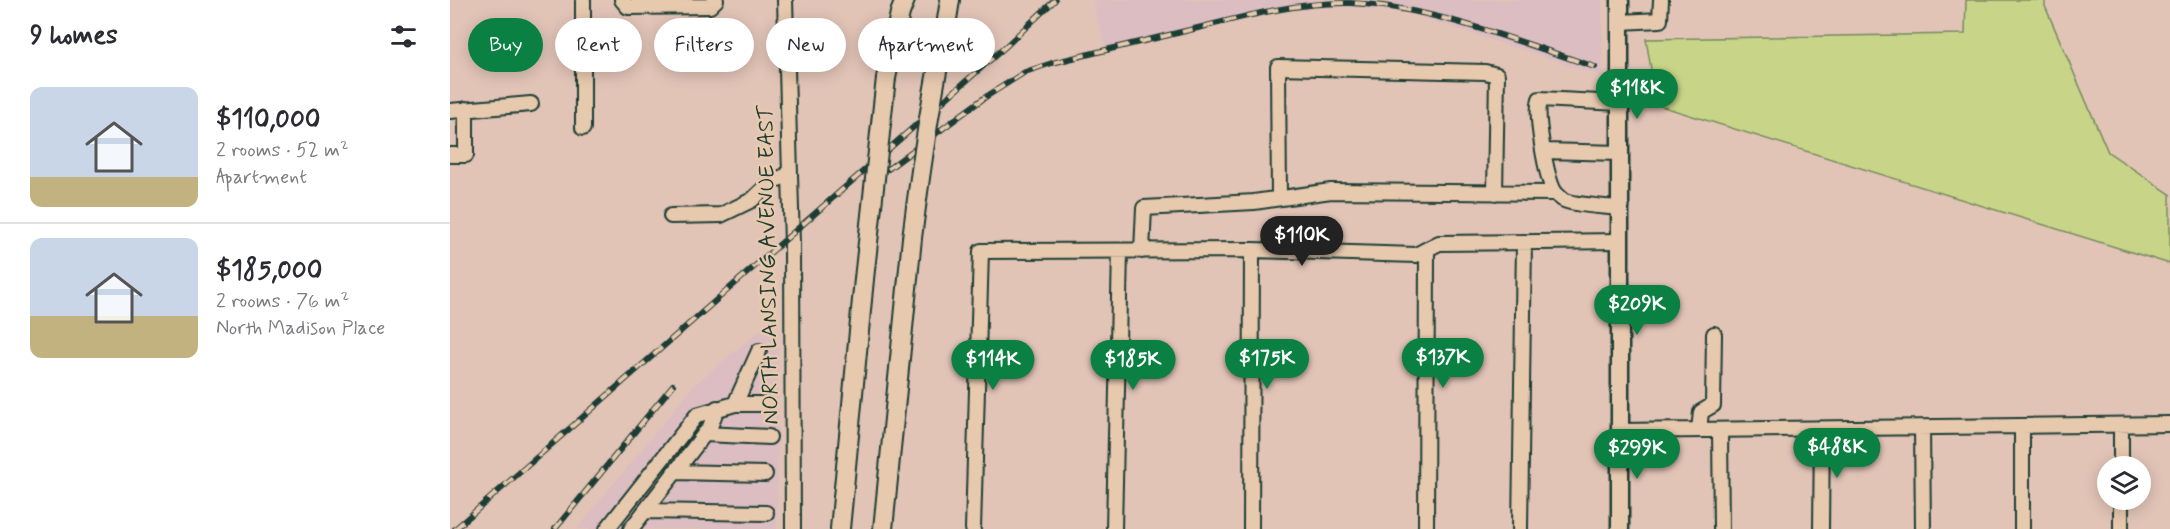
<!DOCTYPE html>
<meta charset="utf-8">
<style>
body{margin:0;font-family:Mynerve,sans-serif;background:#f7f7f7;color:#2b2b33;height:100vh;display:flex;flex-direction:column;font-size:22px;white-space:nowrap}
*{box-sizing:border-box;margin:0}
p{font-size:20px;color:#7c7c81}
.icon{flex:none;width:33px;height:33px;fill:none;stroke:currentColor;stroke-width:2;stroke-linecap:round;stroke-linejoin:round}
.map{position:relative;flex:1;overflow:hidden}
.sheet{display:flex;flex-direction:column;background:#fff;width:450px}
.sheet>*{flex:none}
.top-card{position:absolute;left:18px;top:18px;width:570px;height:54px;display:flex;gap:12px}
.controls{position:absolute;left:1647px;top:456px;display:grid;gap:12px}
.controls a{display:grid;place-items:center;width:54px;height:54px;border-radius:50%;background:#fff;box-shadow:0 3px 15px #0003;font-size:30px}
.price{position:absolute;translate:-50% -51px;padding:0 14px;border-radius:21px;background:#0b8043;color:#fff;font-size:20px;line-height:39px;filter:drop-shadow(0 2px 3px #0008)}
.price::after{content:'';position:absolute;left:50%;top:36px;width:18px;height:14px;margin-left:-9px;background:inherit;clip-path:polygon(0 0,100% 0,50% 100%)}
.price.selected{background:#222;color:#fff}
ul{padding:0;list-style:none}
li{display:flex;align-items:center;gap:18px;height:150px;padding:0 30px}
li+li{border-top:2px solid #e1e1e2}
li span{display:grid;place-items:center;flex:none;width:168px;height:120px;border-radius:12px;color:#555}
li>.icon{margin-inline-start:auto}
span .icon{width:72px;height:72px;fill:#fffc;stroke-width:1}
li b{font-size:26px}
h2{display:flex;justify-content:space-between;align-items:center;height:72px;padding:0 30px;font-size:26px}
.chip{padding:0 21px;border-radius:27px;background:#fff;box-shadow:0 3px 15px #0003;font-size:21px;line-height:54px}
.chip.selected{background:#0b8043;color:#fff}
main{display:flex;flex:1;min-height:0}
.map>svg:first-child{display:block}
.built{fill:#dcbdc1}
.green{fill:#c8d588;stroke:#74895e;stroke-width:1.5}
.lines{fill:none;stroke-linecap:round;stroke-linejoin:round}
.minor-casing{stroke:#1f3d34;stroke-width:18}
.major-casing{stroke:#1f3d34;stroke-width:21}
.highway-casing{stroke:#1f3d34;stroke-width:22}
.minor{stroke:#e7c9ae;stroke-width:14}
.major{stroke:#e7c9ae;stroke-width:16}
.highway{stroke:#e7c9ae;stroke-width:18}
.rail-casing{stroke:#1f3d34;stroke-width:6}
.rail{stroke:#e7c9ae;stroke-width:4;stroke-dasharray:11;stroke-linecap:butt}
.highway-bridge-casing{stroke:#1f3d34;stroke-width:22;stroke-linecap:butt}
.highway-bridge{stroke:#e7c9ae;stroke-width:18}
.labels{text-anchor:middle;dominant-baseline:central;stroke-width:5;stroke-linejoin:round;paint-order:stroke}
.street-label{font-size:22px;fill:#1f3d34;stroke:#e7c9ae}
</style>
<main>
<section class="sheet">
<h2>9 homes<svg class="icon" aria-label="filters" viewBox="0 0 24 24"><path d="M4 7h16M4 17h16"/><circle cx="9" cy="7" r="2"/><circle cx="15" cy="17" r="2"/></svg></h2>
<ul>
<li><span style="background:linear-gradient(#c9d6e8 75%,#c2b280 0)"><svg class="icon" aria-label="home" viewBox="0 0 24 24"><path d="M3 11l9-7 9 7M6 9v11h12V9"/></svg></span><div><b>$110,000</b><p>2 rooms · 52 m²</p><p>Apartment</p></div></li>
<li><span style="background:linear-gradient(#c9d6e8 65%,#c2b280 0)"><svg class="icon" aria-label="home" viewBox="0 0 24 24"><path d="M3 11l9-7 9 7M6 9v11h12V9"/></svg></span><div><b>$185,000</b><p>2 rooms · 76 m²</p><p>North Madison Place</p></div></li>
</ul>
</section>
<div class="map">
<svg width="1720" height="529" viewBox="0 0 1720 529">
<rect width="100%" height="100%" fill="#e2c4b7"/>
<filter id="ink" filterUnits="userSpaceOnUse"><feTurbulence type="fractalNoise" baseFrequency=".0167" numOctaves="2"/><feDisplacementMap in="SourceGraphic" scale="12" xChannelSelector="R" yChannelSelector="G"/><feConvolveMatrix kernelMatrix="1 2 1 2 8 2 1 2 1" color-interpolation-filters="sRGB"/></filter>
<g filter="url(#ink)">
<path class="built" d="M648 0H1152V76L961 14 900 7 867 8 820 13 657 52 643 4Z
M315 326H321V331H329L327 529H127L245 384Z"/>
<path class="green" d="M1516 0H1595V6L1658 152 1720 194V264L1207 105 1196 39 1515 34Z"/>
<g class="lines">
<g class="minor-casing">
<path id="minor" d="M172 0 178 7 260 6 266 0
M335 0 342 244 343 529
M1170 22 1210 20 1211 0
M1170 103 1090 99C1085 115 1096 176 1104 191 1106 194 1111 199 1114 200 1123 205 1158 207 1170 208
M0 111 81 104
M133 128V0
M1094 151 1170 153
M0 155H16V109
M829 198 828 67 1035 72 1047 75 1045 193
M221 216 271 215 302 200 321 182 340 174
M692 251 694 208 804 202 881 191 1105 193
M285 404H317
M1671 425V466
M1572 426V529
M1472 428 1473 529
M1249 430 1251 412 1263 405 1264 334
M1270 430 1271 529
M1170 431 1720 424
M254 434 319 437
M224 472 315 474
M1671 500V529
M195 511 316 513
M157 529 247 415 285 404 309 351
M181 529 260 427 267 408
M523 529 531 251 802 250 966 255 989 243 1170 241
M664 529 670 251
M801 529 802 250
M976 529 977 250
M1070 529 1074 242
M1371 529 1372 429"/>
</g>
<g class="major-casing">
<path id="major" d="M1170 529V0"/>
</g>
<g class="highway-casing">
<path id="highway" d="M496 26 500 0
M436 78 450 13 455 0
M390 529 414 279
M433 529 462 238"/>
</g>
<use href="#minor" class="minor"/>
<use href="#major" class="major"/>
<use href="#highway" class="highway"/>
<g class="rail-casing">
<path id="rail" d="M438 169 534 98 575 72 602 63C652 51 702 39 752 27 800 15 849 2 900 3 979 6 1070 42 1145 67
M5 529 555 47 605 0
M105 529 223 385"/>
</g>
<use href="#rail" class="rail"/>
<g class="highway-bridge-casing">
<path id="highway-bridge" d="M462 238C471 166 481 96 496 26
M414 279 436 78"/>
</g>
<use href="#highway-bridge" class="highway-bridge"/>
</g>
</g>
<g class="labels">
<g class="street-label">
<text transform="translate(319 265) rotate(-91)">NORTH LANSING AVENUE EAST</text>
</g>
</g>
</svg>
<div class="controls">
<a><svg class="icon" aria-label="layers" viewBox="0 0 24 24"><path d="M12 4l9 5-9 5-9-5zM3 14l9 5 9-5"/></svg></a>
</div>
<b class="price" style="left:1187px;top:120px">$118K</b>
<b class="price selected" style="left:852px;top:267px">$110K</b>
<b class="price" style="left:1187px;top:336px">$209K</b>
<b class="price" style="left:993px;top:389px">$137K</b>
<b class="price" style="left:817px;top:390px">$175K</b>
<b class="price" style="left:543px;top:391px">$114K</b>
<b class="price" style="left:683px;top:391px">$185K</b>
<b class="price" style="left:1387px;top:479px">$488K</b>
<b class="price" style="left:1187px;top:480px">$299K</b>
<div class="top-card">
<a class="chip selected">Buy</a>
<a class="chip">Rent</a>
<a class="chip">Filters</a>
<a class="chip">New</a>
<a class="chip">Apartment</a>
</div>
</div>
</main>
